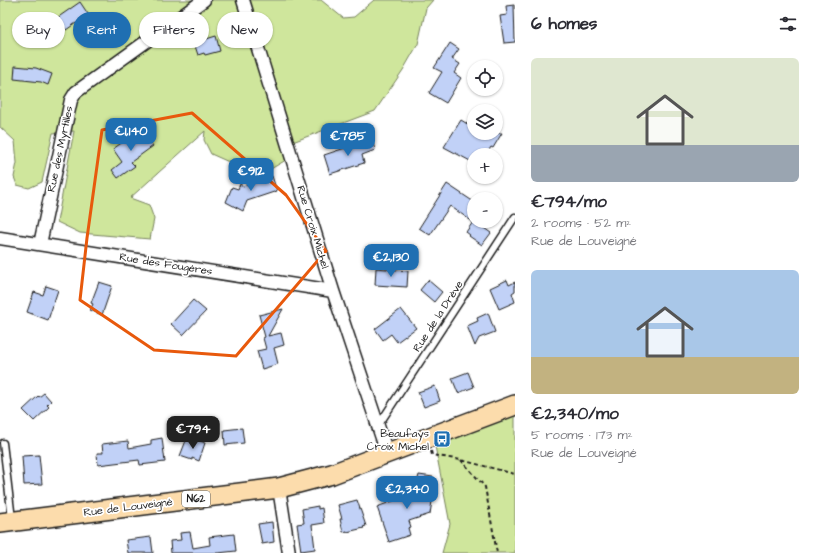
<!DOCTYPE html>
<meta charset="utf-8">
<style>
body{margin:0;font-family:"Architects Daughter",sans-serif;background:#f7f7f7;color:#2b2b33;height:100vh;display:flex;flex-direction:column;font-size:15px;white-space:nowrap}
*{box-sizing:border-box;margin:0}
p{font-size:13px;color:#7c7c81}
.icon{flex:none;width:22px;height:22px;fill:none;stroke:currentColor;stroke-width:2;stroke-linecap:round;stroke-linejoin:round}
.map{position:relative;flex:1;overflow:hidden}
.details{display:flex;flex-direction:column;background:#fff;width:300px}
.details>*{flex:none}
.guide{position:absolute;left:12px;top:12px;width:380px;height:36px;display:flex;gap:8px}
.tools{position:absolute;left:467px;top:60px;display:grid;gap:8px}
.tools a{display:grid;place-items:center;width:36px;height:36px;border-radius:50%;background:#fff;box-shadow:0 1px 3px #0004;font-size:20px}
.price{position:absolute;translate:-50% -34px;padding:0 9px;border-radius:8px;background:#1f6fb2;color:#fff;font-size:13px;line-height:26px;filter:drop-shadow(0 1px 2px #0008)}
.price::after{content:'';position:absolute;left:50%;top:24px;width:12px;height:9px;margin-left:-6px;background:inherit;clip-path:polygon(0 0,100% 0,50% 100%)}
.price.active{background:#222;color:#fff}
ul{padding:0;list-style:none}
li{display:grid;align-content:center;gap:8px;height:212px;padding:0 16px}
li span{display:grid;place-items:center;height:124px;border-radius:6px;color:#555}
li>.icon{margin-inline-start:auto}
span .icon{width:72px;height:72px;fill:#fffc;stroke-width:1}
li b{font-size:17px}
h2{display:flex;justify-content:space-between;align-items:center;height:48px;padding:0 16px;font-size:17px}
.chip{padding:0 14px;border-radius:18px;background:#fff;box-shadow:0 1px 3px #0004;font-size:14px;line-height:36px}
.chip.active{background:#1f6fb2;color:#fff}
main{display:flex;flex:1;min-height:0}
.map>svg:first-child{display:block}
.green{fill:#cfe69c;stroke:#76815c}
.building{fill:#c1d1f7;stroke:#1c1c1c}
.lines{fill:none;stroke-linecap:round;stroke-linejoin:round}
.service-casing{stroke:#1c1c1c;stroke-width:9}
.minor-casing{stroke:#1c1c1c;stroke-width:15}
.primary-casing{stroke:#1c1c1c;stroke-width:22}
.path{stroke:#1c1c1c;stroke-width:2;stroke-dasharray:4 3;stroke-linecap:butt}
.service{stroke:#fff;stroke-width:6}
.minor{stroke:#fff;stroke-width:12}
.primary{stroke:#fcdcac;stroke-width:19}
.marked{fill:none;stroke:#e8590c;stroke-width:3;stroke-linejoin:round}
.labels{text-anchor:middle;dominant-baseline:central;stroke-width:3.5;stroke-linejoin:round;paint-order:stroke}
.shield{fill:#fff;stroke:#606060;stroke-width:1}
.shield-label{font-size:10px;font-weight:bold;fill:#1c1c1c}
.street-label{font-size:11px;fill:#1c1c1c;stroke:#fff}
.poi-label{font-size:11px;fill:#1c1c1c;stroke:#fff;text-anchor:end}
</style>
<main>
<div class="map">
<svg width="515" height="553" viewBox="0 0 515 553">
<rect width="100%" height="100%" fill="#fff"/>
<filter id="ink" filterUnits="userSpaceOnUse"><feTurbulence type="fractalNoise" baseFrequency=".025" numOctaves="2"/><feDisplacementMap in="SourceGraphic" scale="8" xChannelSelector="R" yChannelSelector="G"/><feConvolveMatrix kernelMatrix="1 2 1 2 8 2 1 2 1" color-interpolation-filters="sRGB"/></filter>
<g filter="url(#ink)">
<path class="green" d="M0 0H321L343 18 354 17 374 0H433L426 8 418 44 403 70 375 111 282 146 286 160 269 170 240 167 211 154 204 140 205 131 130 198 149 205 154 219 150 239 80 233 57 222 74 131 53 133 42 182 29 188 17 185 14 177 17 163 15 141 0 127Z
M515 413V553H442L450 524 435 446Z"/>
<path class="building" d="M80 2 92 20 79 28 76 23 66 30 57 18Z
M514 5 515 42 504 43 500 16 507 15 506 6Z
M202 35 203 40 216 36 220 51 205 55 204 53 198 55 192 37Z
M450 43 459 49 452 59 460 64 454 73 461 78 446 103 429 93 442 72 434 68Z
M15 66 36 68 52 74 48 85 41 82 14 79Z
M461 120 474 128V133H502L493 148 491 147 486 155H474V163L444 147Z
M141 129 153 146 131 162 135 166 118 178 112 170 122 162 113 149Z
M372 139 375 150 362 155 364 163 330 174 324 155Z
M272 176 277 191 247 201 243 211 226 202 232 187 238 189 240 184 243 186Z
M447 184 474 202V221L491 233 482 245 469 236 470 235 466 232 473 222 450 206 430 235 419 228Z
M376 268 408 271 407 287 375 285Z
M428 280 442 292 434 302 420 290Z
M507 280 509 285 515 282V291L512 293 515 302 499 309 490 288Z
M99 282 112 286 102 315 90 310 93 304 91 303Z
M46 286 58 290 48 320 27 312 34 292 43 295Z
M193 300 206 311 183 335 171 324Z
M283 309 268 336 281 333 284 345 274 348 278 364 262 369 257 351 266 349 263 338 265 337 259 315Z
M401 309 416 328 397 342 391 334 383 340 375 329Z
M488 313 495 332 479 338 475 346 467 326 478 321 477 318Z
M468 372 474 387 458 393 452 378Z
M435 386 440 401 424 407 418 392Z
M44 393 51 401 47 405 49 407 34 421 23 410 38 396 39 397Z
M242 428 244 443 225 445 224 430Z
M162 438 165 462 140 465 139 460 98 465 97 453H103L102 444 128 441 129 448 151 444V440Z
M187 438 194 441 195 439 205 443 199 461 192 458V460L180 456Z
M39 455 42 484 24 485 22 456Z
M419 475 433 477 430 488H433L432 495H433L430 514 409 521 411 527 408 528 410 535 389 542 377 507 414 493Z
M357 500 366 526 363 527 364 528 347 532V531L343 532 340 519H342L338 505Z
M318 506V509L322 508 324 523 312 525 315 549 301 551 297 524 304 523 302 509Z
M272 522 274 542 262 544 258 524Z
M190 532 193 548 210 545 209 537 234 534 236 551 218 553H171L170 541 181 540 180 533Z
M151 537 153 553H128L126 540Z"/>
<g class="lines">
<g class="service-casing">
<path id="service" d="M378 426 515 217
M3 443 12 519"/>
</g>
<g class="minor-casing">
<path id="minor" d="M243 0 333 291 387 453
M0 238 333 291
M40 244 71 100 76 92 204 0
M279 488 289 553"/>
</g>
<g class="primary-casing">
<path id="primary" d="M0 523 279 488 332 474 515 405"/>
</g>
<path class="path" d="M431 451 432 455 461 460 515 474
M461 460 485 487 497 553"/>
<use href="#service" class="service"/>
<use href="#minor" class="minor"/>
<use href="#primary" class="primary"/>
</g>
</g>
<path class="marked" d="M192 113 286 195 326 251 236 356 154 350 80 300 87 238 102 130Z"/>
<defs>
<g id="bus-square" transform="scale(0.9)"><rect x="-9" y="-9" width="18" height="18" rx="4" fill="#1f6fb2" stroke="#fff"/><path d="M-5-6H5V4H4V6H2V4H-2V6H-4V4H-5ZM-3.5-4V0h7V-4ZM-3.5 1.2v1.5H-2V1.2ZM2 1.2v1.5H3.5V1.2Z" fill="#fff"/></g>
</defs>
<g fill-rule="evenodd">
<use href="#bus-square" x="442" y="439"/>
</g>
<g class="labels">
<rect class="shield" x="182" y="491" width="28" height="16" rx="3"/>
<g class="shield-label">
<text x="196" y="499">N62</text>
</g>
<g class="street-label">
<text transform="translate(60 149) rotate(-78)">Rue des Myrtilles</text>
<text transform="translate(313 227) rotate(73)">Rue Croix Michel</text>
<text transform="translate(166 264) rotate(9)">Rue des Fougères</text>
<text transform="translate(438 316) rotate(-57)">Rue de la Drève</text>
<text transform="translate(128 507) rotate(-7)">Rue de Louveigné</text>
</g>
<g class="poi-label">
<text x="429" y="433">Beaufays<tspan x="429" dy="13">Croix Michel</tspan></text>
</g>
</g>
</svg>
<div class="tools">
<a><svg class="icon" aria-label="locate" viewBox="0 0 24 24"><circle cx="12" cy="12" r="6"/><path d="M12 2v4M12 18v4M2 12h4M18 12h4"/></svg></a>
<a><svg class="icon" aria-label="layers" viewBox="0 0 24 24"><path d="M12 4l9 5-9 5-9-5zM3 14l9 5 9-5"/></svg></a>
<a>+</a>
<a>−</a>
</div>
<b class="price" style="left:131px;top:152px">€1,140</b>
<b class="price" style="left:348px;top:157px">€785</b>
<b class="price" style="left:251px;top:192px">€912</b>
<b class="price" style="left:391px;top:278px">€2,130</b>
<b class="price active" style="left:193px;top:450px">€794</b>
<b class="price" style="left:407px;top:510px">€2,340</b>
<div class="guide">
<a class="chip">Buy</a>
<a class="chip active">Rent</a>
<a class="chip">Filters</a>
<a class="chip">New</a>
</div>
</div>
<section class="details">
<h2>6 homes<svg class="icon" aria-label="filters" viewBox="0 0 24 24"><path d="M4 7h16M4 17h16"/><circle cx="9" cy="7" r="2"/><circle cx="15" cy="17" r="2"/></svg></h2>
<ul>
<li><span style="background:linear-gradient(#dfe7d0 70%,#9aa5b1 0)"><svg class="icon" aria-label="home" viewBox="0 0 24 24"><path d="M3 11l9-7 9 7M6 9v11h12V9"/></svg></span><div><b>€794/mo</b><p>2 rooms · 52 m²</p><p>Rue de Louveigné</p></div></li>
<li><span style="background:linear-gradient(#a9c7e8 70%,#c2b280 0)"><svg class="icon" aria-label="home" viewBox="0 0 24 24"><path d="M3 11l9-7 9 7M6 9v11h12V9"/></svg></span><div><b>€2,340/mo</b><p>5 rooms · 173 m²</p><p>Rue de Louveigné</p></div></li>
</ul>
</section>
</main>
